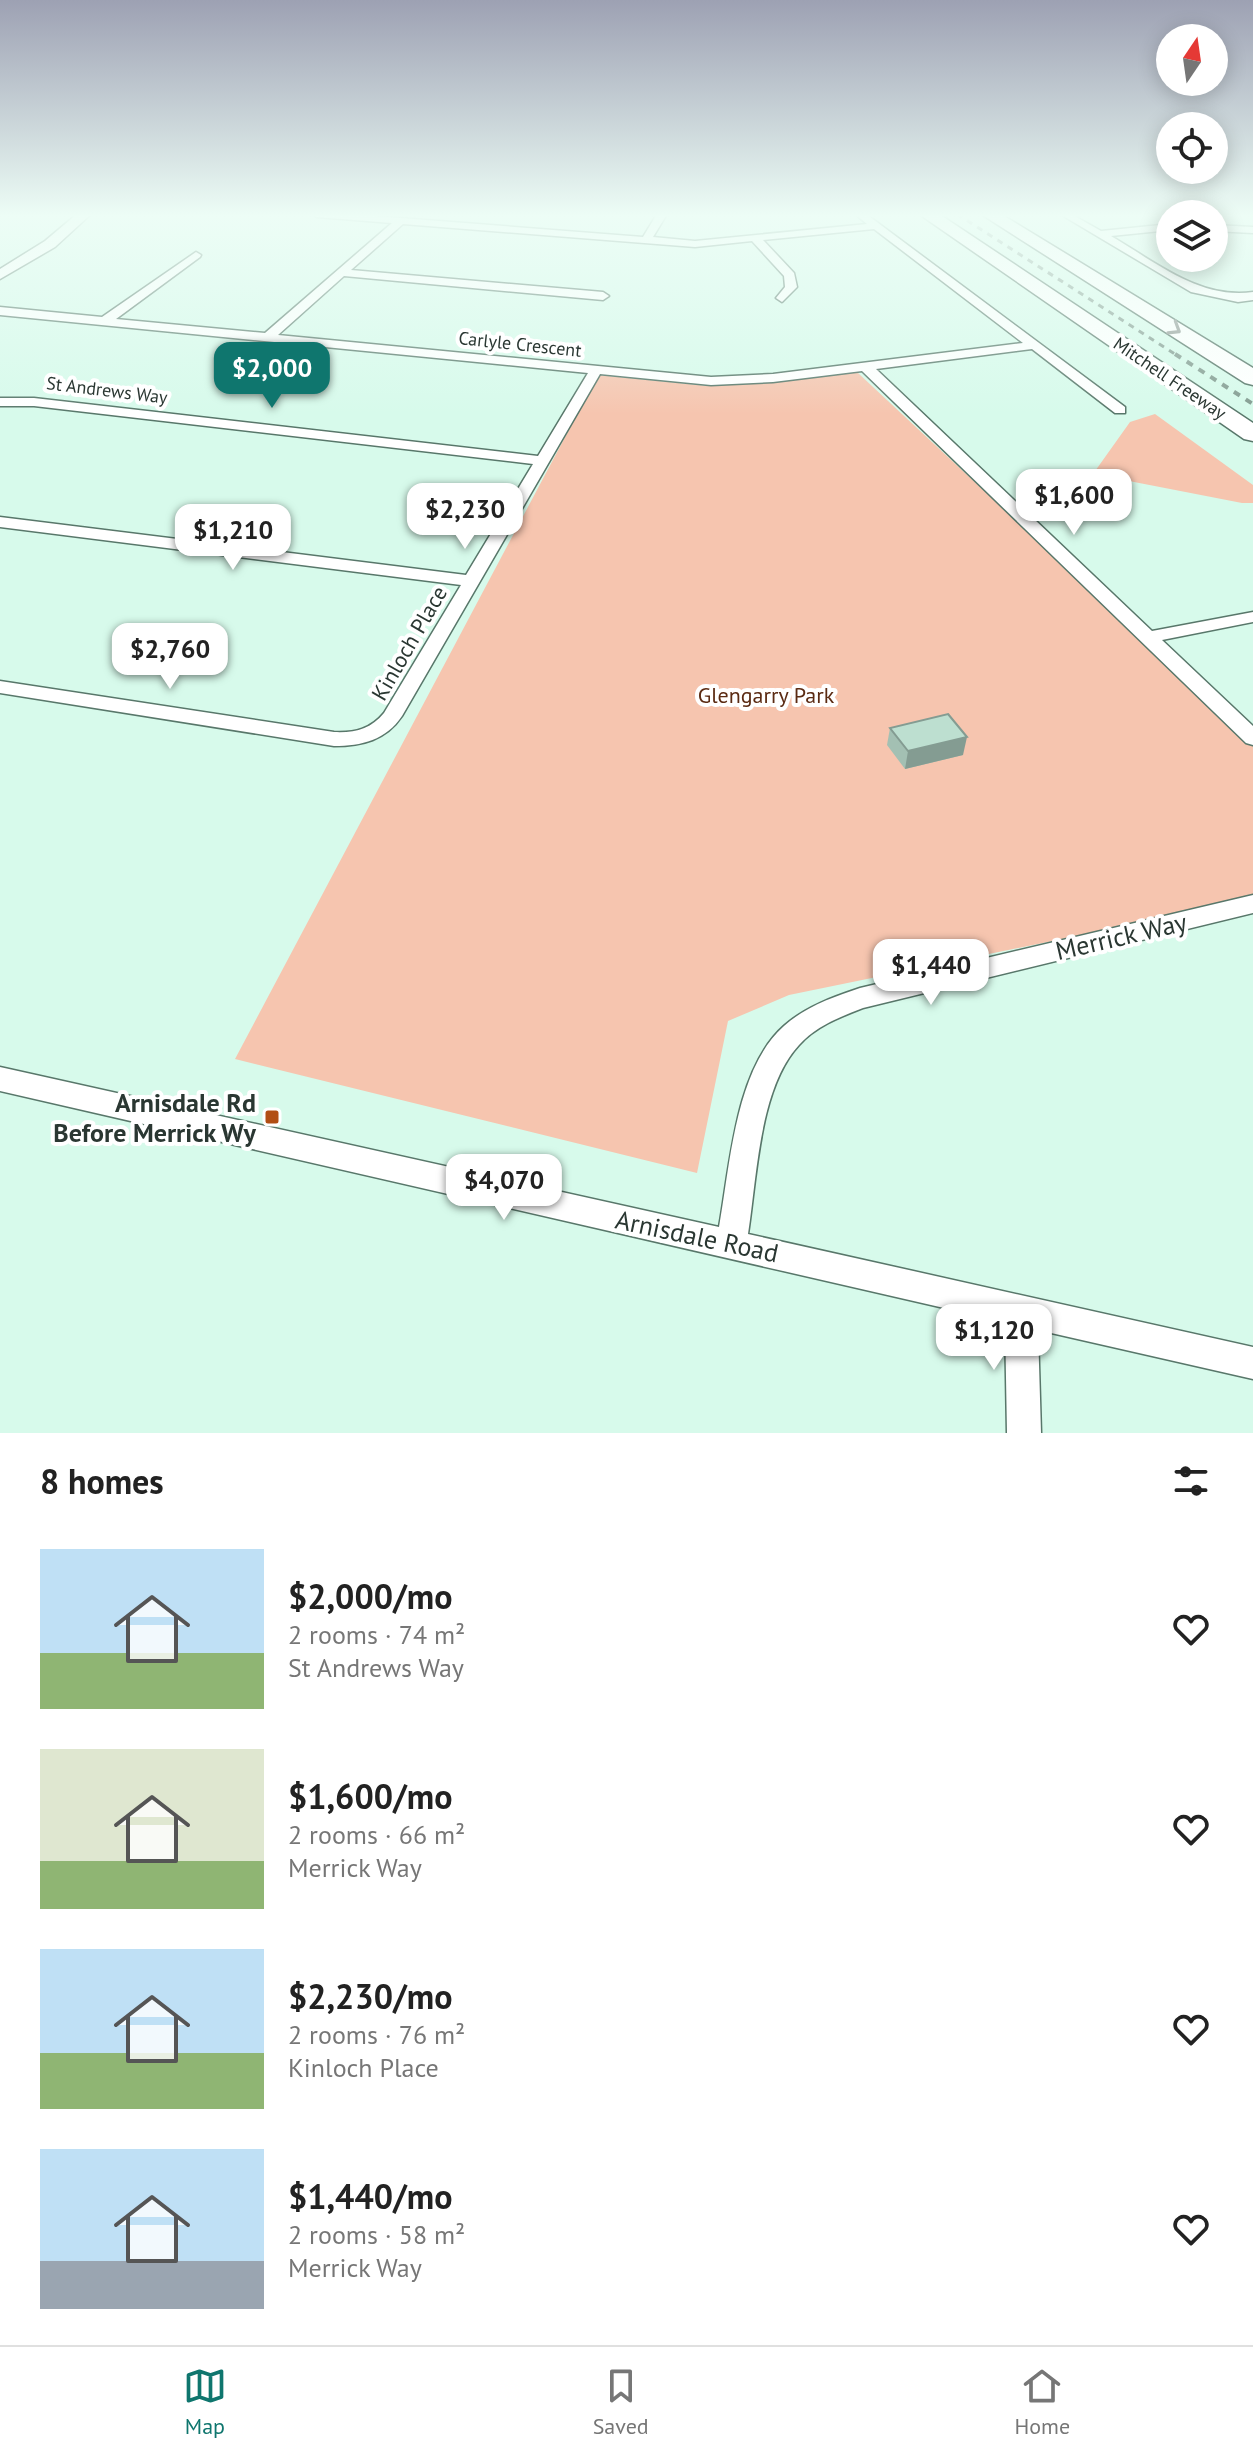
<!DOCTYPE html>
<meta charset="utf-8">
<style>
body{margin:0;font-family:"PT Sans",sans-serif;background:#f2f2f2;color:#222;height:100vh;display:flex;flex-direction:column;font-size:30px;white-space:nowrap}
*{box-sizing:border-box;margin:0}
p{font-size:26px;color:#767676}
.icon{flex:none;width:44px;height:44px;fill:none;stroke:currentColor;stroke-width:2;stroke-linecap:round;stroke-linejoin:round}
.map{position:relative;height:1433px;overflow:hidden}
.side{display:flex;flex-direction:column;background:#fff;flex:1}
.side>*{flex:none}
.needle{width:52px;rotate:13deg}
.fabs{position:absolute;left:1156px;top:24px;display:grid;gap:16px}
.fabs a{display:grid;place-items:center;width:72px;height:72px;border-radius:50%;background:#fff;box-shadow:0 4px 20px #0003;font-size:40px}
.price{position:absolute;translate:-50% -68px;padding:0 18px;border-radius:16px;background:#fff;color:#222;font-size:26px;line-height:52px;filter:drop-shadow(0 2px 4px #0008)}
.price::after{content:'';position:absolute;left:50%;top:48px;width:24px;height:18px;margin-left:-12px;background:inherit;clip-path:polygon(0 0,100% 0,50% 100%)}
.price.current{background:#0f766e;color:#fff}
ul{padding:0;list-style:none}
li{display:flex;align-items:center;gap:24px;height:200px;padding:0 40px}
li span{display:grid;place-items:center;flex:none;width:224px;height:160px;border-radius:0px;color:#555}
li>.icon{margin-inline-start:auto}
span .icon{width:96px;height:96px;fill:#fffc;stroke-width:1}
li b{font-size:34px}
h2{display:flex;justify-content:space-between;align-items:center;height:96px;padding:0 40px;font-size:34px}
.menu{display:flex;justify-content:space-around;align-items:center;height:112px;border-top:2px solid #e0e0e0;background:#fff;font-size:22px;color:#767676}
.menu a{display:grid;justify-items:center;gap:4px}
.menu .current{color:#0f766e}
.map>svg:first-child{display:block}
.green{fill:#f6c5af}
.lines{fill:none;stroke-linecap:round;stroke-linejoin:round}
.minor-casing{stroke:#58776a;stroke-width:3}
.secondary-casing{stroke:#58776a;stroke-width:3}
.motorway-casing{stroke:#58776a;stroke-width:3}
.minor{fill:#fff;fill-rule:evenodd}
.secondary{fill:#fff;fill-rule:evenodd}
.motorway{fill:#fff;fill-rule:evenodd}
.rail-far1{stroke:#839c91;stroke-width:3;stroke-dasharray:6 6;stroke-linecap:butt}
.rail{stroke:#839c91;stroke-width:4;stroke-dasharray:7 7;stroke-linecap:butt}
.wall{fill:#a3c0b3}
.shaded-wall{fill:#849c92}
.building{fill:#bddfd0;stroke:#849c92;stroke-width:2}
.oneway{stroke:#949b98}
.poi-dot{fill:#b14e14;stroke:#fff;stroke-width:3}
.labels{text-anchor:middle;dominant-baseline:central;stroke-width:8;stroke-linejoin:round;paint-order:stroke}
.far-street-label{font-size:18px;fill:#2a3732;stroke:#fff}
.street-label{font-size:22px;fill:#2a3732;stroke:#fff}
.park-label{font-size:22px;fill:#5b2b13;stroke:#fff}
.near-street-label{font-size:26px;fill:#2a3732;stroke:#fff}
.near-poi-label{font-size:26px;font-weight:bold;fill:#2a3732;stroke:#fff;text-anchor:end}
</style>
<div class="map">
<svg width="1253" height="1433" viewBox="0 0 1253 1433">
<rect width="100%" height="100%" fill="#d7faeb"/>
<path class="green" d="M857 372 1253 742V900L789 995 728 1021 697 1173 235 1059 598 375 708 386Z
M1155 414 1253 485V503H1242L1093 474 1130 422Z"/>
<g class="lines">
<g class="minor-casing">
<path id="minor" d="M312 214H349L643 237 657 214H667L653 237 695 241 867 224 855 214H866L1125 407V413H1115L1032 349 876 369 1152 631 1253 612V622L1162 640 1253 726V745L1246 743 862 371 773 382 711 385 600 374 402 716C386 740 362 746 334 746L0 693V681L334 732C355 733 371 729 384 713L461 585 0 527V517L466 575 533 464 34 406H0V398H34L538 456 588 373 0 315V307L102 317 196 252 201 255 200 257 116 319 265 333 392 223 317 217ZM403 224 695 247 752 241 784 276 785 287 776 298 782 302 797 287 794 273 763 240 874 229 1023 343 773 374 711 377 278 335 344 276 603 300 609 296 603 292 351 270Z
M1060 214H1071L1101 231 1170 224V230L1111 236C1154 261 1200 300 1253 292V300L1238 302 1191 292Z
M1214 225 1253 227V233L1214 231Z
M1253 895V913L863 1008C840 1017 816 1026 799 1045 759 1088 757 1177 748 1234L1253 1347V1379L1038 1330 1041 1433H1007L1005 1322 0 1091V1067L719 1227C730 1167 735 1069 784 1026 805 1007 833 997 860 988Z"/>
</g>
<g class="secondary-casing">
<path id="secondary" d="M77 214H91L55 247 0 279V269L45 241Z"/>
</g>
<g class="motorway-casing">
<path id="motorway" d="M919 214H939L1253 423V441L1244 439Z
M981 214H1001L1253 368V385L1245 383Z"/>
</g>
<use href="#minor" class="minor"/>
<use href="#secondary" class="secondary"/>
<use href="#motorway" class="motorway"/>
<path class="rail-far1" d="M957 214 1178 356"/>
<path class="rail" d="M1175 354 1253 404"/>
</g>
<path class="wall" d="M890 728 963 755 905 769 887 745Z"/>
<path class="shaded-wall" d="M967 737 963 755 905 769 908 751Z"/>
<path class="building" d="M948 714 967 737 908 751 890 728Z"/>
<defs><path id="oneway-chevron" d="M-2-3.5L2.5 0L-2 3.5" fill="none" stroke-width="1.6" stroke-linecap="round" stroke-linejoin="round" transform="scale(2)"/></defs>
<use class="oneway" href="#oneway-chevron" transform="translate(1175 329) rotate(32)"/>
<linearGradient id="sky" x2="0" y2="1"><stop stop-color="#9da1b3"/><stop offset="0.52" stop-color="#edfdf6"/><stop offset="1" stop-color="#edfdf6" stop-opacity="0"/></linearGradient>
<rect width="1253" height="414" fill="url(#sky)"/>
<rect class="poi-dot" x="264" y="1109" width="16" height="16" rx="4"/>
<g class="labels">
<g class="far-street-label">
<text transform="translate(520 344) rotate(6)">Carlyle Crescent</text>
<text transform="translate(1170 378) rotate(34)">Mitchell Freeway</text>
<text transform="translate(107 390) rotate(7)">St Andrews Way</text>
</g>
<g class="street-label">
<text transform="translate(409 643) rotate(-60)">Kinloch Place</text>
</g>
<g class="park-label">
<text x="766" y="695">Glengarry Park</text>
</g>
<g class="near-street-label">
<text transform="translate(1121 936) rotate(-13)">Merrick Way</text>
<text transform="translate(697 1236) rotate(12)">Arnisdale Road</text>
</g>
<g class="near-poi-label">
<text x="256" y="1102">Arnisdale Rd<tspan x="256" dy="30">Before Merrick Wy</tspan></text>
</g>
</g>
</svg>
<div class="fabs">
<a><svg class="needle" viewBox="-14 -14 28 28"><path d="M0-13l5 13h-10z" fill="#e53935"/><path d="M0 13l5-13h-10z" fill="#767676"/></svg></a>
<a><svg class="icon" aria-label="locate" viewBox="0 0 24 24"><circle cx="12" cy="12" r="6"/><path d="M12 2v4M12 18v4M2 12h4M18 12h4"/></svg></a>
<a><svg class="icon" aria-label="layers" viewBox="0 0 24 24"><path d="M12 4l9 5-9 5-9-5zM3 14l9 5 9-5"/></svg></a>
</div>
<b class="price current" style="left:272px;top:410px">$2,000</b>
<b class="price" style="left:1074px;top:537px">$1,600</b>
<b class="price" style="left:465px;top:551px">$2,230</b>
<b class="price" style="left:233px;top:572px">$1,210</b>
<b class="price" style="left:170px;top:691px">$2,760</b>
<b class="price" style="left:931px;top:1007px">$1,440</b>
<b class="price" style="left:504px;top:1222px">$4,070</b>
<b class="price" style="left:994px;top:1372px">$1,120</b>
</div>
<section class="side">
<h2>8 homes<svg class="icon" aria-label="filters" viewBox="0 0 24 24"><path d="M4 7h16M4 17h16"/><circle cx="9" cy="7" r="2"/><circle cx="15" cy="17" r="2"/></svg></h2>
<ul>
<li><span style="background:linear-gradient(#bfe0f5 65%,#8fb573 0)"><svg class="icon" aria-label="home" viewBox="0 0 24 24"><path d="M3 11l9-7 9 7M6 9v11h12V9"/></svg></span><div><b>$2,000/mo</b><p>2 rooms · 74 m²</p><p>St Andrews Way</p></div><svg class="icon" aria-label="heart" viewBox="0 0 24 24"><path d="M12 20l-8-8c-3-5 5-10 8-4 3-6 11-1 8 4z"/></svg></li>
<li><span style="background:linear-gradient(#dfe7d0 70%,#8fb573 0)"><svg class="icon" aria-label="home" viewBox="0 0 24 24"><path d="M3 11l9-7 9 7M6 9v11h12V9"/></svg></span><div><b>$1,600/mo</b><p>2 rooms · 66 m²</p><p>Merrick Way</p></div><svg class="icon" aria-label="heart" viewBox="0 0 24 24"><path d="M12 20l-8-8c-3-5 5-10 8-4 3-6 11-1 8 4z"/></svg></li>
<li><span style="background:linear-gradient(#bfe0f5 65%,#8fb573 0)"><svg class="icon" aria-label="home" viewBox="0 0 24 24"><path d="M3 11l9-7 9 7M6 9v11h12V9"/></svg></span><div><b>$2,230/mo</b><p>2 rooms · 76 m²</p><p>Kinloch Place</p></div><svg class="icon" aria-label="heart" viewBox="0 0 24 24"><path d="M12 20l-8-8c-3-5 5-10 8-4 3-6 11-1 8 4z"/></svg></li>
<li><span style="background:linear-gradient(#bfe0f5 70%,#9aa5b1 0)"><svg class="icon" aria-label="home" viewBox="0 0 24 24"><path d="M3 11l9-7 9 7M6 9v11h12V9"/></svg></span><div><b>$1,440/mo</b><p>2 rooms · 58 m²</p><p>Merrick Way</p></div><svg class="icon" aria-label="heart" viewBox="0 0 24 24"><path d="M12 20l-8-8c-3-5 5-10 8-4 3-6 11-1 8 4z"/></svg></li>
</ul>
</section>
<nav class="menu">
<a class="current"><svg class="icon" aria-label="map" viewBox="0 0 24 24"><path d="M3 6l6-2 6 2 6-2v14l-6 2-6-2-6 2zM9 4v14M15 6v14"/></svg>Map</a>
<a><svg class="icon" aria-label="saved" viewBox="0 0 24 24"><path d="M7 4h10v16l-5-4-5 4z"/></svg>Saved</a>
<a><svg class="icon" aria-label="home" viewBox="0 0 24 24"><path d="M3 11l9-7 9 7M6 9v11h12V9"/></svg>Home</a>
</nav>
